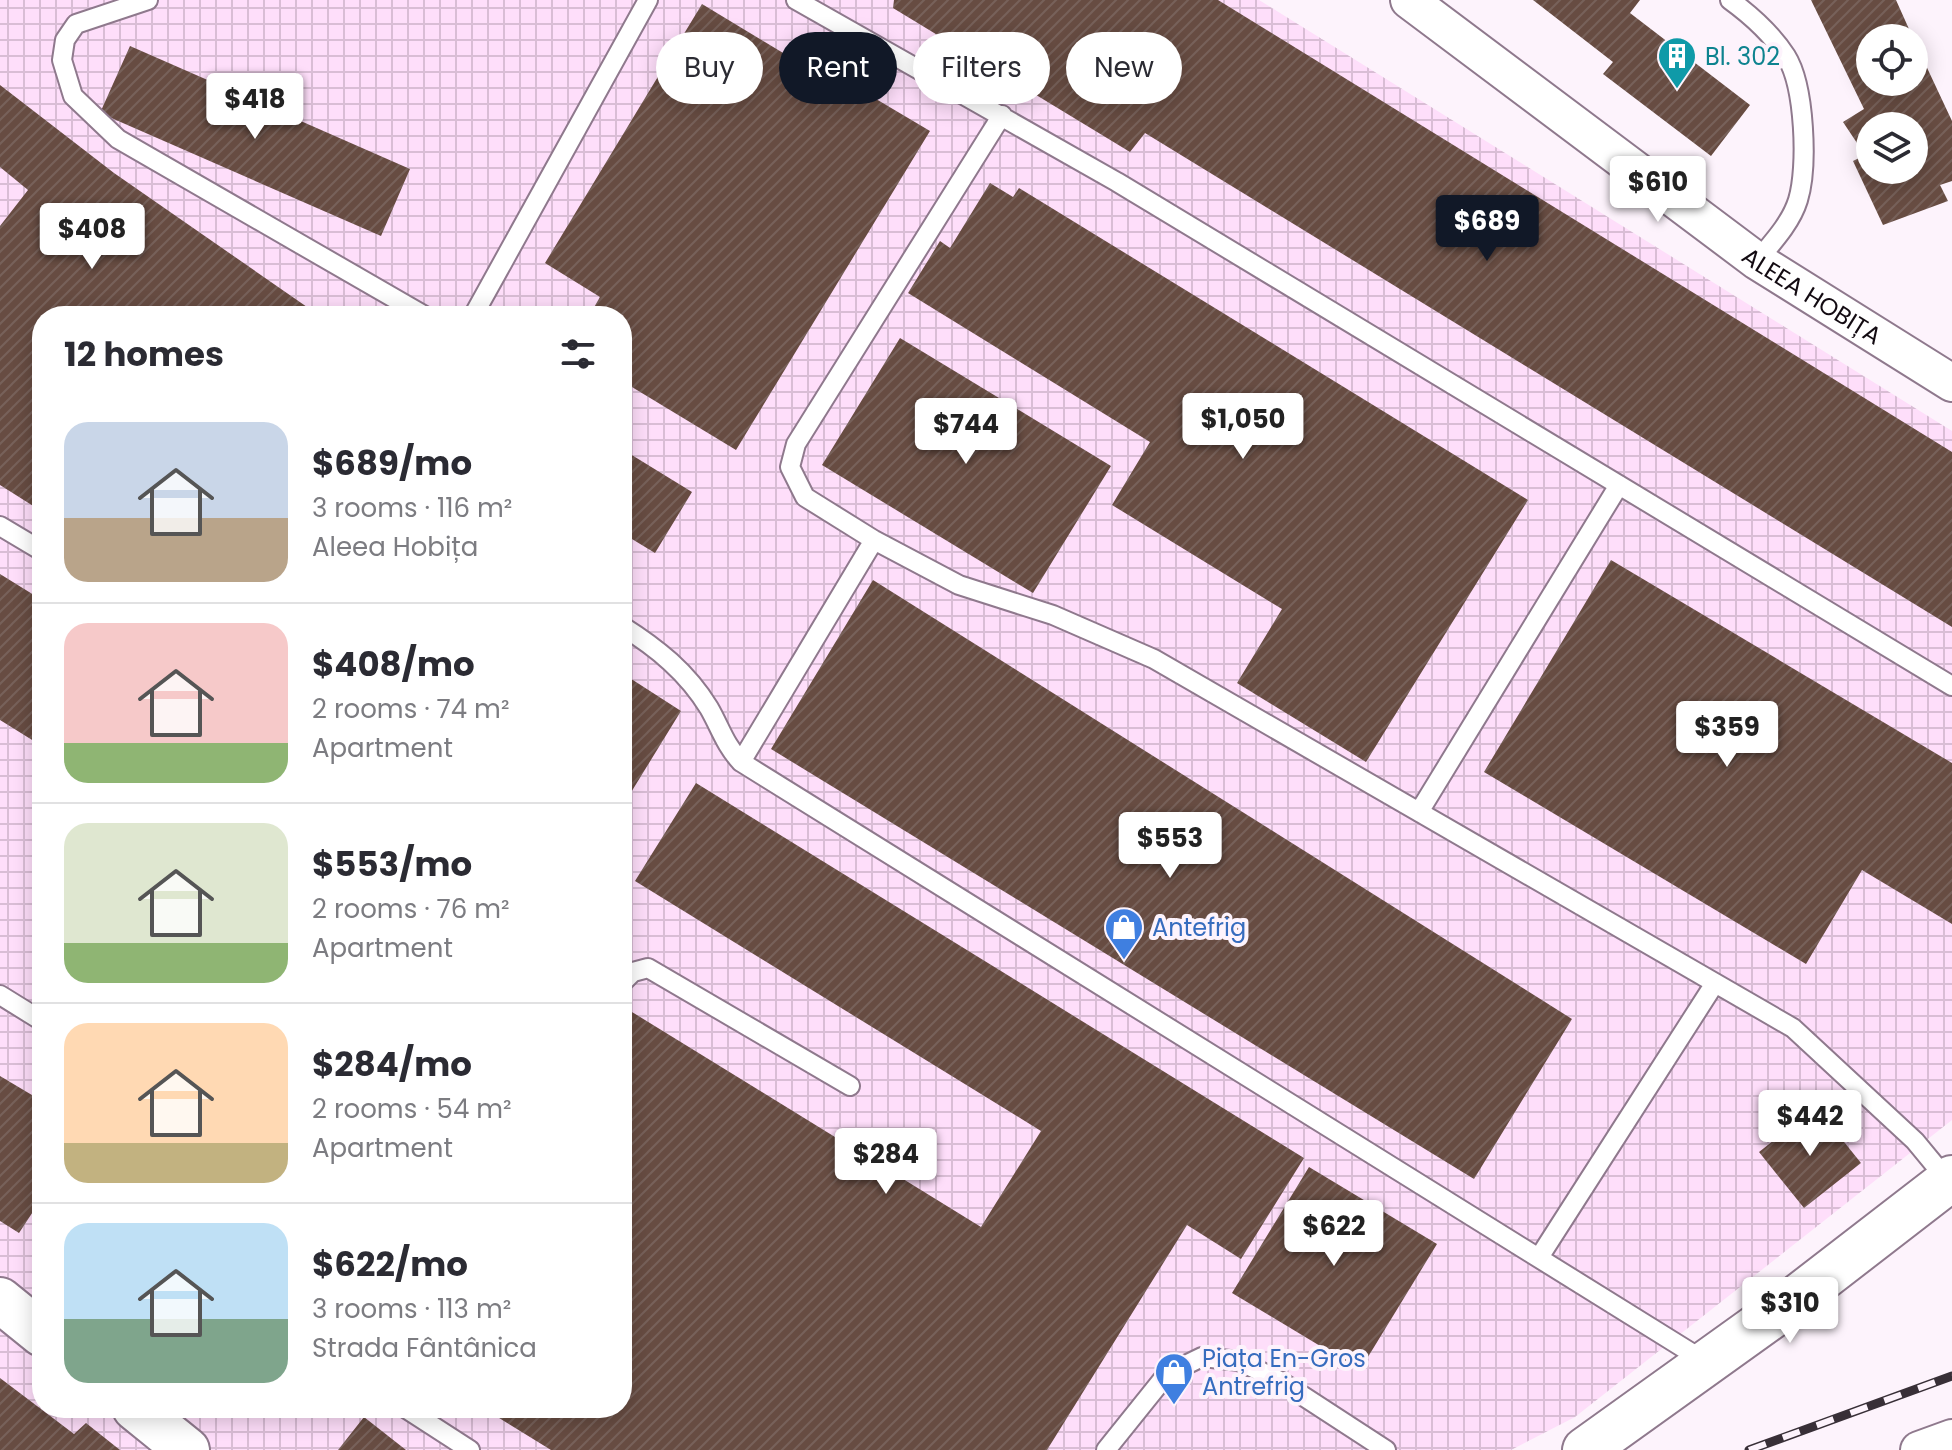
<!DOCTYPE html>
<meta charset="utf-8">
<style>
body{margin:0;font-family:Poppins,sans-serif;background:#f2f2f3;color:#2b2b33;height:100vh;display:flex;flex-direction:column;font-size:30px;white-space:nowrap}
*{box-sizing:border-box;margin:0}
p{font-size:26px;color:#7c7c81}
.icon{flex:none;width:44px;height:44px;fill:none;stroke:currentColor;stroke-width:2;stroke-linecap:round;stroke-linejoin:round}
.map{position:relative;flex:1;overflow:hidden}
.side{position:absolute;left:32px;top:306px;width:600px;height:1112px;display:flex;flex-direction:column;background:#fff;border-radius:32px;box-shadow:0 4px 20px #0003}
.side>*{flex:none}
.banner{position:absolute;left:656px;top:32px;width:760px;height:72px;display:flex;gap:16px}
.buttons{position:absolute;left:1856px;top:24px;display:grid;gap:16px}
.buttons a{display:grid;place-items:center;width:72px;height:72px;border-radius:50%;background:#fff;box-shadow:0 4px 20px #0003;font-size:40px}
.price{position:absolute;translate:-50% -68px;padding:0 18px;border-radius:8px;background:#fff;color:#222;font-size:26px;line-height:52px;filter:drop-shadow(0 2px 4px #0008)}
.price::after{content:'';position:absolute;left:50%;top:48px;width:24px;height:18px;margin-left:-12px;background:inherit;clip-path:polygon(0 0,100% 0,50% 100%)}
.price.selected{background:#111827;color:#fff}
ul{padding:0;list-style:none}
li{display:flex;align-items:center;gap:24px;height:200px;padding:0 32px}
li+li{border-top:2px solid #e1e1e2}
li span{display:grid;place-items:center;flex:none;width:224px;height:160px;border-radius:24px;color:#555}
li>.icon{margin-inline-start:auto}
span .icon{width:96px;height:96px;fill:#fffc;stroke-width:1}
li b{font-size:34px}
h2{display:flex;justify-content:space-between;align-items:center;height:96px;padding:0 32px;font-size:34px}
.tag{padding:0 28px;border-radius:36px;background:#fff;box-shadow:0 4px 20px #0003;font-size:28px;line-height:72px}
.tag.selected{background:#111827;color:#fff}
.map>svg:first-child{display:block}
.industrial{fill:url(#industrial-grid);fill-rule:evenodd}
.building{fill:url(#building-hatch);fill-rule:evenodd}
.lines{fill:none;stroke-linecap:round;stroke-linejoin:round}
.service-casing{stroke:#8f798d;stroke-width:22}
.minor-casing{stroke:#8f798d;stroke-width:40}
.tertiary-casing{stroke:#8f798d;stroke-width:48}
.service{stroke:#fff;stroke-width:18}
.minor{stroke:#fff;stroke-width:36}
.tertiary{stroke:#fff;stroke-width:44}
.rail-casing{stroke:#382f37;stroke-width:9}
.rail{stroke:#fdf3fc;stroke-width:6;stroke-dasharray:18;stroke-linecap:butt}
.labels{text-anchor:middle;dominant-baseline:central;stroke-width:8;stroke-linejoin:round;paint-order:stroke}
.culture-label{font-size:24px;fill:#0d838f;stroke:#fdf3fc;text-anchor:start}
.street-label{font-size:24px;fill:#120a11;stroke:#fdf3fc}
.shop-label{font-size:24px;fill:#366cbe;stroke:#fdf3fc;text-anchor:start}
</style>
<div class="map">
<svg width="1952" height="1450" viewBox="0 0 1952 1450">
<defs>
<pattern id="industrial-grid" width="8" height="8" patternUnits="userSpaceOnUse" patternTransform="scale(2)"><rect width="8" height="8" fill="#fedefa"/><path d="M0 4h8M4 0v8" fill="none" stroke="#d9bdd5"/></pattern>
<pattern id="building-hatch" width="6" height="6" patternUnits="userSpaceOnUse" patternTransform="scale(2)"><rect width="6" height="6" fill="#674c42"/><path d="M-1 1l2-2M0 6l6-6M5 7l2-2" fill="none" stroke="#77615a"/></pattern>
</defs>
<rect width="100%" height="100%" fill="#fdf3fc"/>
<path class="industrial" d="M0 0H1259L1952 431V1120L1575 1417 1511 1450H0ZM42 316H622V1408H42Z"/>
<path class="building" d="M894 0H1218L1952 452V627L1145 133 1130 152 893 8Z
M1533 0H1640L1630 13 1750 105 1711 156 1603 74 1613 62Z
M1811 0H1896L1913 38H1870V82H1914V40L1952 121V181L1940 185 1948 201 1883 225 1853 161 1865 155 1843 122 1864 109ZM1870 126H1914V170H1870Z
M702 4 818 74 822 67 930 131 736 450 622 381V316H589L600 297 545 263Z
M130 46 410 169 381 236 100 113Z
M0 85 114 173 320 316H42V524L37 520 38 509 0 485V226L28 190 0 167Z
M990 183 1013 197 1019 188 1528 500 1366 762 1237 683 1282 609 1112 505 1150 442 908 293 940 241 950 248Z
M900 338 1111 466 1033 593 822 465Z
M622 449 692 492 655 553 622 533Z
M1611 560 1952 763V924L1862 870 1806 964 1484 772Z
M0 574 42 600V734L37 743 0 720Z
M873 580 1572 1019 1474 1179 771 749Z
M622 673 681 711 622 807Z
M696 783 1304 1158 1241 1259 1187 1225 1047 1450H551L483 1408H622V1029L632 1012 981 1227 1041 1131 635 881Z
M0 1076 42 1101V1198L19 1233 0 1221Z
M1816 1107 1861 1163 1804 1208 1759 1152Z
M1309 1167 1437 1244 1360 1370 1232 1293Z
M0 1378 74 1434 86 1423 120 1450H0Z
M364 1417 406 1450H338Z"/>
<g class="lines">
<g class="service-casing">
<path id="service" d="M148 0 76 24 65 40 62 60 73 96 118 139 425 316
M796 0 1117 182 1952 686
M1730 0C1752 16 1771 33 1786 56 1805 86 1808 167 1798 200 1791 223 1772 243 1757 261
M1002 115 796 444 790 467 805 497 874 540 959 585 1053 615 1154 659 1419 812
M473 316 648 0
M1619 485 1419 812 1793 1028 1915 1141 1948 1181
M0 526 42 551
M622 626C657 648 687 672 709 708 720 727 725 745 741 762L1706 1362
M741 762 874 540
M622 983 633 972 648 968 850 1086
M0 995 42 1021
M1540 1256 1715 983
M405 1408 470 1450
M1106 1450 1167 1374 1202 1357 1239 1361 1280 1381 1386 1450"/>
</g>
<g class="minor-casing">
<g id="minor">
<path id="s1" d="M1409 0 1757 261 1952 383"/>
<path d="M1919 1450 1952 1438"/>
</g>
</g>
<g class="tertiary-casing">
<path id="tertiary" d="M0 1300 42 1334
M135 1408 187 1450
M1585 1450 1790 1303 1952 1178"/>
</g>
<use href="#service" class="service"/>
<use href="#minor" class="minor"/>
<use href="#tertiary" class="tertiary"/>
<g class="rail-casing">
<path id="rail" d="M1749 1450 1952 1376"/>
</g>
<use href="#rail" class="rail"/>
</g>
<defs>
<g id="building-pin" transform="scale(2)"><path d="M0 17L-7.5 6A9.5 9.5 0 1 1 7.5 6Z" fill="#0f9aa8" stroke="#fdf3fc"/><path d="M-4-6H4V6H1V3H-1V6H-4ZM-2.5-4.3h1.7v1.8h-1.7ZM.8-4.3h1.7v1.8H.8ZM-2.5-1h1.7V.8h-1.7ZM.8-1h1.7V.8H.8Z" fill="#fff"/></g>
<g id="shop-pin" transform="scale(2)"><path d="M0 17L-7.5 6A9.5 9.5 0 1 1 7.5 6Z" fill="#3f7fe0" stroke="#fdf3fc"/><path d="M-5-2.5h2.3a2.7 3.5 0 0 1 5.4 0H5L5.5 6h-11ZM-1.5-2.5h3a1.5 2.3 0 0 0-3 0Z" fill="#fff"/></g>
</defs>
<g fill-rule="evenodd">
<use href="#building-pin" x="1677" y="56"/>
<use href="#shop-pin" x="1124" y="927"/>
<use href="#shop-pin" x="1174" y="1372"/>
</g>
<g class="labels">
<g class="culture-label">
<text x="1705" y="56">Bl. 302</text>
</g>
<g class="street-label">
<text stroke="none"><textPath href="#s1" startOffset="500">ALEEA HOBIȚA</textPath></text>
</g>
<g class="shop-label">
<text x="1152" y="927">Antefrig</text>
<text x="1202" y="1358">Piața En-Gros<tspan x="1202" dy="28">Antrefrig</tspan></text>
</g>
</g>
</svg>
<div class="buttons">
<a><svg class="icon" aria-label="locate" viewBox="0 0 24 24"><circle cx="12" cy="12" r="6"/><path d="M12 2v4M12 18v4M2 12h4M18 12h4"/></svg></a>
<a><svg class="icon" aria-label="layers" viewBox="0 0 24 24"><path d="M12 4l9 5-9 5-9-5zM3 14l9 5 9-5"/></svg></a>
</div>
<b class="price" style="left:255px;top:141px">$418</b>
<b class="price" style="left:1658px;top:224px">$610</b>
<b class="price selected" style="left:1487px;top:263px">$689</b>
<b class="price" style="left:92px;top:271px">$408</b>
<b class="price" style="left:1243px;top:461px">$1,050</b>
<b class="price" style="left:966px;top:466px">$744</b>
<b class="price" style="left:1727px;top:769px">$359</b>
<b class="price" style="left:1170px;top:880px">$553</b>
<b class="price" style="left:1810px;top:1158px">$442</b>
<b class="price" style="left:886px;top:1196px">$284</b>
<b class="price" style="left:1334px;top:1268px">$622</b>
<b class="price" style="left:1790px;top:1345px">$310</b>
<div class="banner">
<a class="tag">Buy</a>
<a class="tag selected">Rent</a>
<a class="tag">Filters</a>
<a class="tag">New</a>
</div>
<section class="side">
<h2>12 homes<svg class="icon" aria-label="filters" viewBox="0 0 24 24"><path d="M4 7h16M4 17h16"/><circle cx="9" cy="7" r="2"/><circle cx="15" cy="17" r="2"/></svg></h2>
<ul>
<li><span style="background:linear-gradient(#c9d6e8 60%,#b9a48a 0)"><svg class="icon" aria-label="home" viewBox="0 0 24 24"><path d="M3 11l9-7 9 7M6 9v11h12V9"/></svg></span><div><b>$689/mo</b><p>3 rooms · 116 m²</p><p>Aleea Hobița</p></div></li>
<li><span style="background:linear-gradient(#f6c9c9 75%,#8fb573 0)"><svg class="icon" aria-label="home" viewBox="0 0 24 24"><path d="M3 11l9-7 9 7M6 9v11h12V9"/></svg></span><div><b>$408/mo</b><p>2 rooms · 74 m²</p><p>Apartment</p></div></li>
<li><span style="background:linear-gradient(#dfe7d0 75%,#8fb573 0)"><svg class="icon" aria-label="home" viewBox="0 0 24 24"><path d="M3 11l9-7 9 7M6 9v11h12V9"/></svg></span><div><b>$553/mo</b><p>2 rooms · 76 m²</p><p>Apartment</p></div></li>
<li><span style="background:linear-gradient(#ffd9b3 75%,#c2b280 0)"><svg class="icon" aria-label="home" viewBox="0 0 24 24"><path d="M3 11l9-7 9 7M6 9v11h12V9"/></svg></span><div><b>$284/mo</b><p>2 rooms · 54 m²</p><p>Apartment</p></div></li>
<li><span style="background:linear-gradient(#bfe0f5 60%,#7fa58c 0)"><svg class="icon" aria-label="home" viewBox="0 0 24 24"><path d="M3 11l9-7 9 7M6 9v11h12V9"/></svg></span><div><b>$622/mo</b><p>3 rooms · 113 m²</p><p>Strada Fântânica</p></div></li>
</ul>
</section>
</div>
